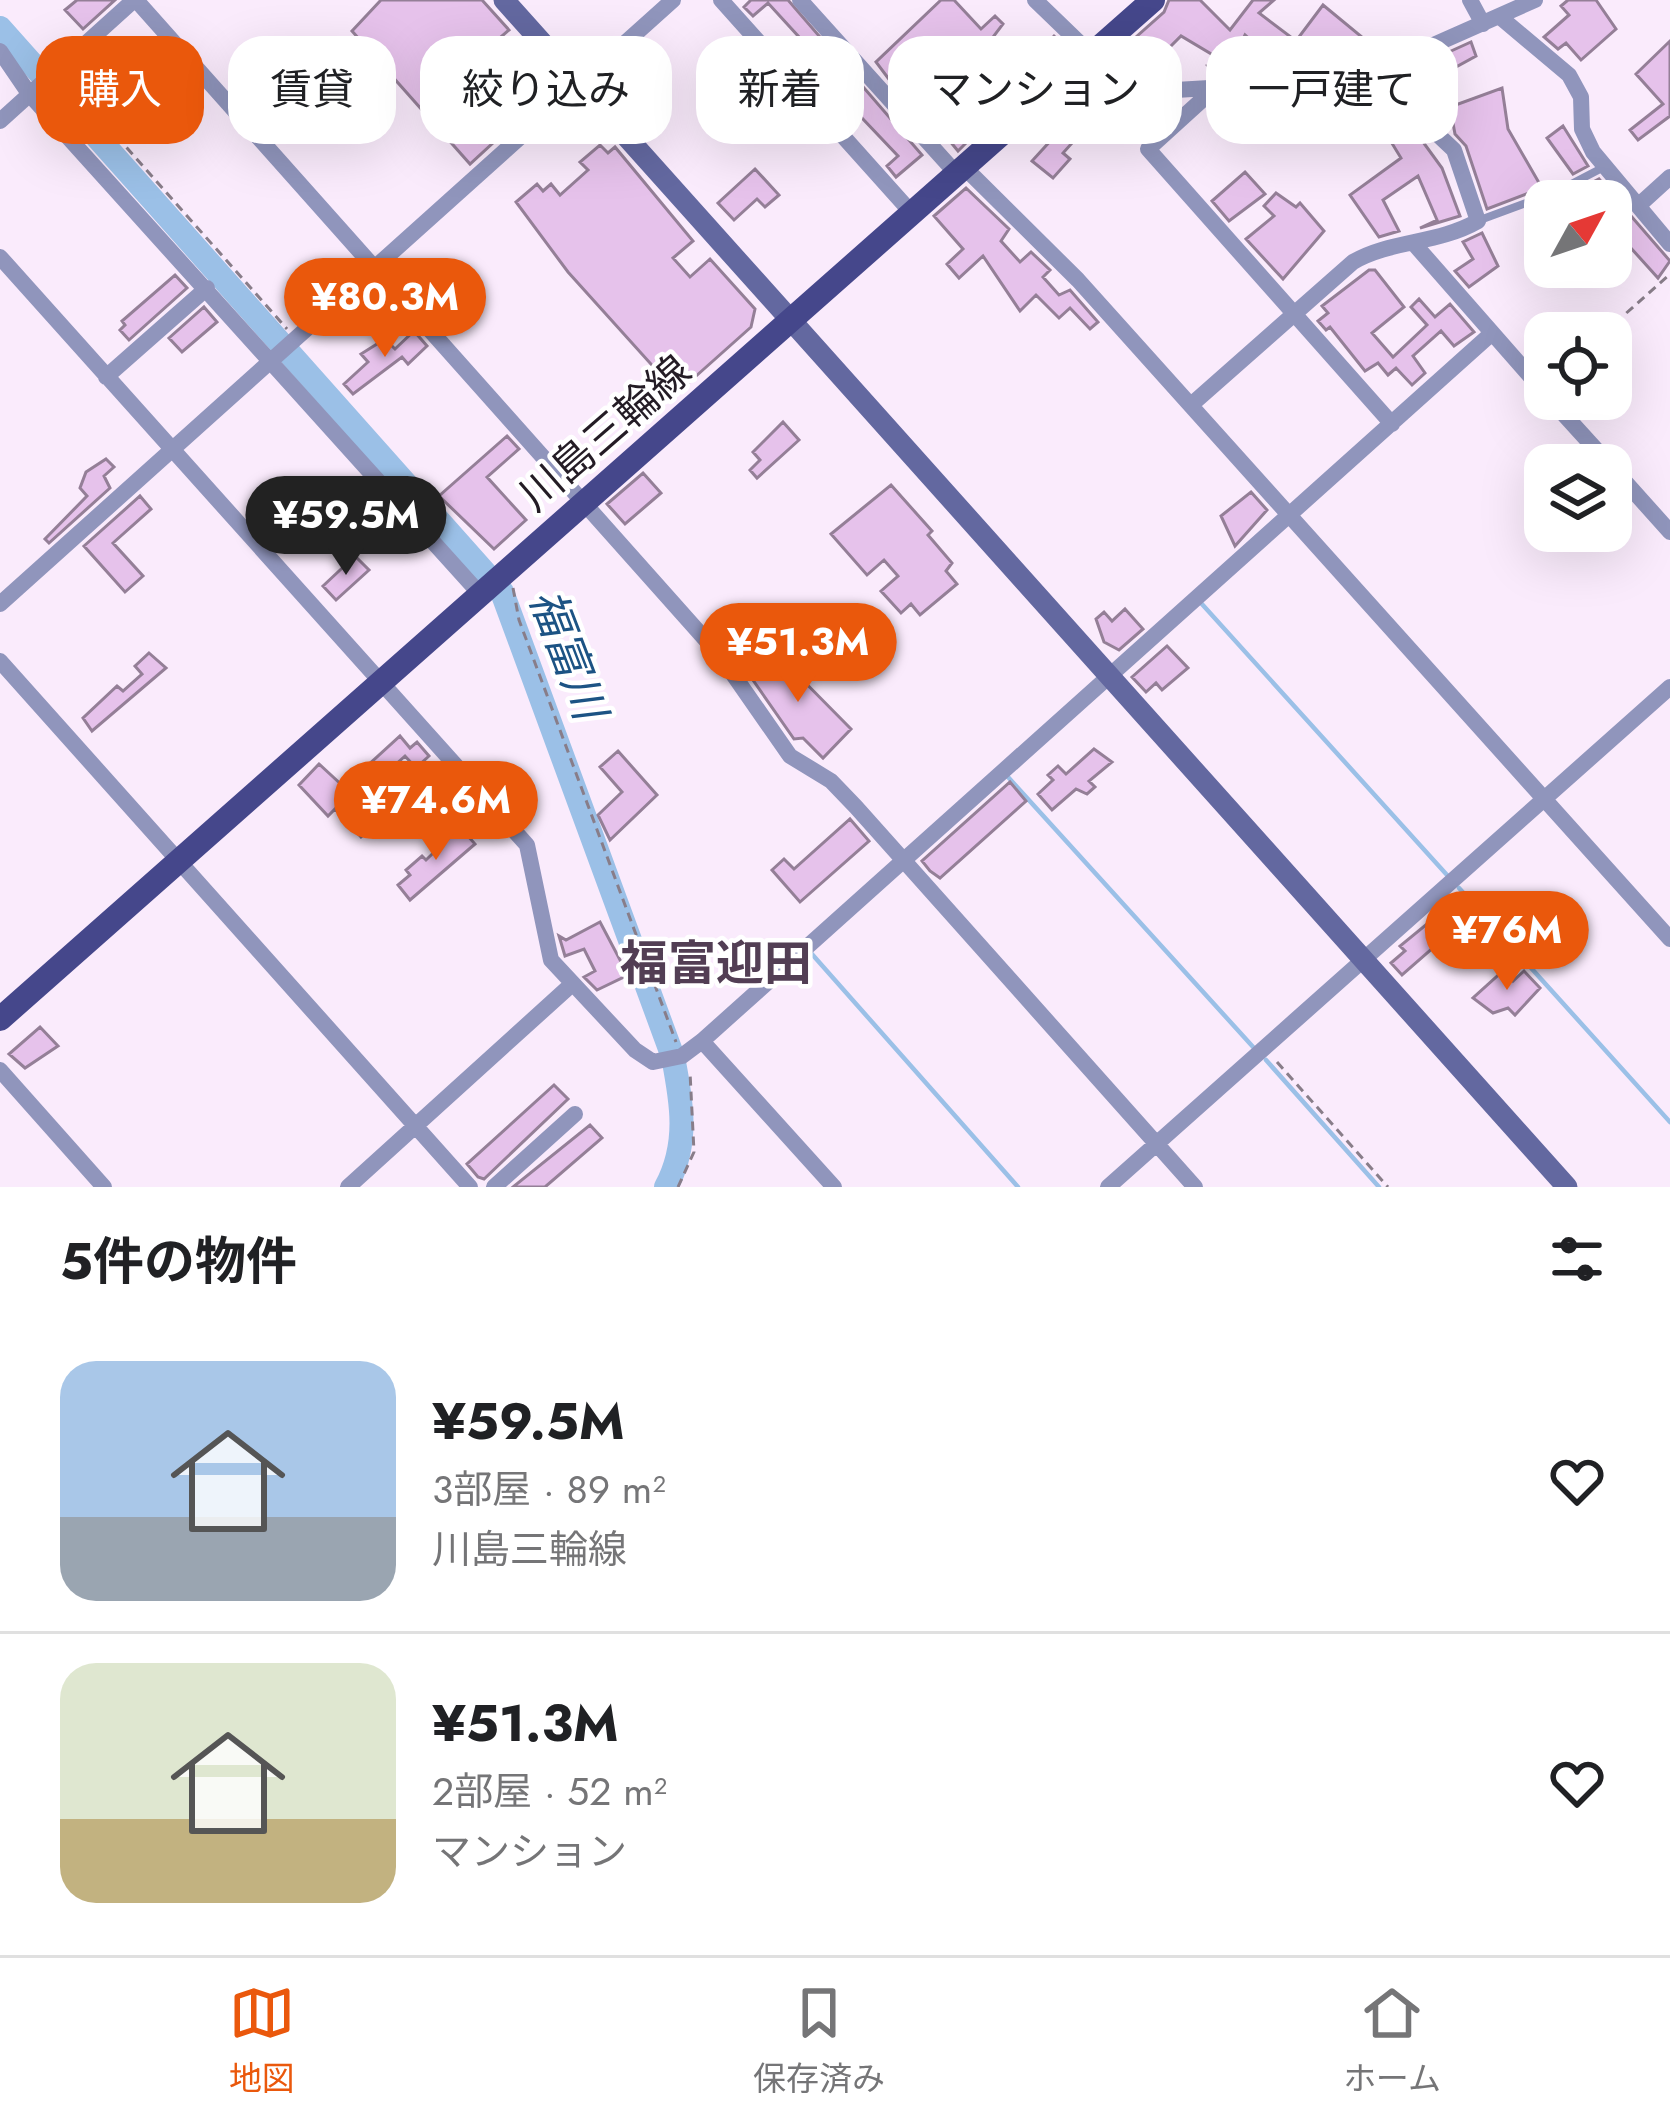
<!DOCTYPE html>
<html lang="ja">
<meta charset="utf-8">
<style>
body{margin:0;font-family:Jost,"Noto Sans JP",sans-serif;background:#f6f6f6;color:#202124;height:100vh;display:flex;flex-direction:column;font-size:45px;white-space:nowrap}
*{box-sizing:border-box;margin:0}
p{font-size:39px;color:#757577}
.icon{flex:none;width:66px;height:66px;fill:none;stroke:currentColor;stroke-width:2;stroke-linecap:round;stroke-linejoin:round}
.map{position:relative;height:1187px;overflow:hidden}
.drawer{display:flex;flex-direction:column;background:#fff;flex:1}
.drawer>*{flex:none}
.guide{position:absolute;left:36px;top:36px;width:1599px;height:108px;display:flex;gap:24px}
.needle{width:78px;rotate:50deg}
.buttons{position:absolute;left:1524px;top:180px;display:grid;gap:24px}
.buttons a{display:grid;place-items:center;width:108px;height:108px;border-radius:24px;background:#fff;box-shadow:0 12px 48px #0002;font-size:60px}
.price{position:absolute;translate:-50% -102px;padding:0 27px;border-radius:42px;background:#ea580c;color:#fff;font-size:39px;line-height:78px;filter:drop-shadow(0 3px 6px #0008)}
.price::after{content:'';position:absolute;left:50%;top:72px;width:36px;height:27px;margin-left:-18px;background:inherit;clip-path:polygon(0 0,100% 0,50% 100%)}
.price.active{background:#222;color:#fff}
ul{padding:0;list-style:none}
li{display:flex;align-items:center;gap:36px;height:300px;padding:0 60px}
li+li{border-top:3px solid #e0e0e0}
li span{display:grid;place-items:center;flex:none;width:336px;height:240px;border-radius:36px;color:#555}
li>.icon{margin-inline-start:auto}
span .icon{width:144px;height:144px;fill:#fffc;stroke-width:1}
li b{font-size:51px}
h2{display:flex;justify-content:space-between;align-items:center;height:144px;padding:0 60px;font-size:51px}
.pill{padding:0 42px;border-radius:36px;background:#fff;box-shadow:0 12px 48px #0002;font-size:42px;line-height:108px}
.pill.active{background:#ea580c;color:#fff}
.menu{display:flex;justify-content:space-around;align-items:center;height:168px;border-top:3px solid #e0e0e0;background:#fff;font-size:33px;color:#757577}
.menu a{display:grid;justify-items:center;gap:6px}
.menu .active{color:#ea580c}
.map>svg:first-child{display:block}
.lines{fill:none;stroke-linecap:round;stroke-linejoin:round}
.stream{stroke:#9bc0e7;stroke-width:4.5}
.river{stroke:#9bc0e7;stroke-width:24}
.building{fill:#e6c2eb;stroke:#947f97;stroke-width:3}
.path{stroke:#887d89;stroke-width:3;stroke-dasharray:9 6;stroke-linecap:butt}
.lane{stroke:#9095bc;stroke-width:8}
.street{stroke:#9095bc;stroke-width:16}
.secondary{stroke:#6368a0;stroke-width:21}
.primary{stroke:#45478b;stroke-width:24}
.labels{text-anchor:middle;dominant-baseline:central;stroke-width:9;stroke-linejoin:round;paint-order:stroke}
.street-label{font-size:42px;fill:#241c25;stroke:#fff}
.water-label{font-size:45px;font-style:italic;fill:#1c5384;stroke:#fff}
.quarter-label{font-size:48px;font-weight:bold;fill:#523e54;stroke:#fff}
</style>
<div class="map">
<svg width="1670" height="1187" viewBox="0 0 1670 1187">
<rect width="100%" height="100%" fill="#faebfc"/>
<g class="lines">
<path class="stream" d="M1201 603 1447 875
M1008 777 1254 1048
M1459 888 1670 1122
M811 953 1018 1187
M1266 1060 1379 1187
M676 1070 681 1069"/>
<path class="river" d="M0 28 502 592 673 1057C682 1103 689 1144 666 1187"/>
</g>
<path class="building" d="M77 0H115L83 29 65 10Z
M381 0H482L509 30 486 50 492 57 454 85 495 141 470 164 352 31Z
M751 0H788L922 155 896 177 887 166 898 156 805 58 809 55 799 37 768 3 753 16 744 7Z
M941 0H954L981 29 995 16 1003 24 978 57 972 51 954 69 977 98 953 119 970 139 958 151 926 112 938 102 910 72 894 86 876 62Z
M1169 0H1200L1230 30 1253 0H1274L1259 13 1296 41 1323 5 1368 42 1361 49 1369 58 1355 63 1349 56 1329 68 1315 53 1306 69 1298 65 1255 72 1262 50 1245 35 1226 74 1216 75 1208 66 1228 64 1181 36 1161 56 1170 60 1159 70 1171 69 1161 78 1140 69 1144 62 1127 45 1164 12Z
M1568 0H1596L1616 29 1581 60 1566 43 1558 49 1544 37 1569 15 1561 6Z
M1054 36 1070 51 1063 57 1058 52 1017 98 998 74 1012 61 1021 70Z
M1670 41V116L1638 140 1630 130 1663 104 1636 74Z
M1471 42 1476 56 1436 78 1451 100 1437 109 1407 71Z
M1502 88 1508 129 1542 188 1487 209 1466 146 1455 134 1450 107Z
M1391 98 1442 168 1460 216 1420 228 1437 220 1418 176 1383 200 1399 231 1379 237 1350 195 1401 158 1379 122 1362 133 1349 116Z
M1053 111 1081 133 1063 153 1070 159 1053 178 1032 161 1053 138 1038 124Z
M1563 126 1588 166 1573 174 1547 138Z
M600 145 608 153 615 147 693 241 673 258 690 277 710 259 755 309 751 327 677 393 568 272 516 202 537 184 543 191 551 184 560 195 588 170 580 162Z
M755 169 779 195 765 207 757 199 734 220 718 203Z
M1245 172 1265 194 1229 221 1212 201Z
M1599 179 1670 261 1658 278 1611 226V201H1593L1582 188Z
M966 188 1009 229 1001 241 1020 262 1031 252 1050 270 1043 277 1059 295 1070 290 1098 322 1090 329 1070 308 1059 318 1036 295 1020 311 983 256 959 278 947 264 963 249 934 216Z
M1276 193 1296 207 1300 203 1324 231 1283 279 1246 239 1274 216 1264 206Z
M1482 233 1498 266 1469 287 1455 271 1473 259 1463 242Z
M1369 270H1375L1404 307 1372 333 1393 357 1427 325 1411 307 1419 299 1435 317 1450 304 1474 332 1454 346 1441 331 1413 356 1425 373 1412 385 1396 368 1388 375 1378 363 1365 371 1330 327 1326 330 1318 321 1328 313 1322 306Z
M175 275 187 288 129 340 120 330 125 325 122 321Z
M204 307 217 322 182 352 169 338Z
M414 331 427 346 408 364 402 357 353 394 344 384 368 362 361 354 385 339 395 349Z
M783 422 799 440 757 478 750 470 760 460 753 452Z
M507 436 519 449 487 477 526 520 494 549 439 496Z
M106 459 114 467 104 476 110 488 49 543 45 539 87 496 80 488 86 472Z
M643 473 661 493 625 524 607 504Z
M891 485 932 531 928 535 952 563 946 571 957 584 920 615 911 604 901 613 881 591 898 576 884 560 867 575 831 534Z
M1251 492 1267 510 1235 546 1221 516Z
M140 496 151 509 113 543 143 576 125 592 84 546Z
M355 556 369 570 336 600 323 586Z
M1125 609 1143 629 1119 650 1104 642 1096 619 1104 612 1112 621Z
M1167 646 1188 668 1162 690 1156 683 1146 692 1132 677Z
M772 649 851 729 823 758 803 738 794 739 748 673Z
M149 653 166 668 92 731 83 718 117 686 123 691 142 674 135 666Z
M400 736 410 748 417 742 429 756 416 768 405 756 382 777 395 792 364 821 371 828 361 837 335 809 328 816 299 785 319 764 344 787Z
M1094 749 1112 762 1089 781 1095 787 1087 794 1076 789 1052 810 1038 794 1053 780 1048 775 1058 766 1066 774Z
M618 751 657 795 610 840 598 815 622 792 600 767Z
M1010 782 1026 801 940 878 930 871 922 861Z
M850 819 869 841 800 902 772 870 784 859 794 869Z
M460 827 475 844 410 900 398 885 410 875 406 870 422 856 426 860Z
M1444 910 1467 933 1451 947 1443 939 1402 975 1391 963 1405 951 1400 946Z
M600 922 628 975 597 990 584 977 595 971 584 949 565 956 559 936 566 940Z
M1504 970 1513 981 1524 971 1540 988 1515 1015 1508 1008 1493 1013 1473 998Z
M40 1027 58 1046 25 1068 9 1054Z
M554 1085 568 1099 484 1179 478 1177 467 1164Z
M590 1125 602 1138 545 1187H513Z"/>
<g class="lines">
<path class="path" d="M67 80 287 329
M1604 333 1670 274
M513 588 519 620 676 1042
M1277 1062 1388 1187
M678 1187 694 1152 690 1072"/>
<path class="lane" d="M1480 220 1556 192 1604 167"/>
<path class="street" d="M136 0 721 657 790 756 831 781 856 807 1195 1187
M721 0 910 211
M800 0 954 171
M1035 0 1092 55
M1470 0 1483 24
M1500 17 1569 75 1581 97 1582 129 1593 152 1670 244
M0 51 30 95 480 594
M1085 60 1159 91 1342 80 1386 66 1535 0
M1214 89 1148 149 1392 424
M0 121 134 0
M962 165 1078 280 1670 939
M1638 206 1670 177
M1416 246 1545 393
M0 257 527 845 551 960 635 1050 653 1062 682 1056 702 1041 1491 334
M106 377 207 288
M1550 399 1610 465
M1191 405 1353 262C1391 240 1438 244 1478 221L1454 150 1418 116 1386 66
M1611 466 1670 532
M0 604 673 0
M0 661 470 1187
M702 1041 834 1187
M0 1070 104 1187
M348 1187 571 985
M494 1187 575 1114
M1108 1187 1670 687"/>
<path class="secondary" d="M504 0 1567 1187"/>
<path class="primary" d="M0 1019 1153 0"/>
</g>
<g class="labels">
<g class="street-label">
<text transform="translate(605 433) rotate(-41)">川島三輪線</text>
</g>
<g class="water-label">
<text transform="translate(568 654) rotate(69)">福富川</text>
</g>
<g class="quarter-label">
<text x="716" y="963">福富迎田</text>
</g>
</g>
</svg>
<div class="buttons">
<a><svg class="needle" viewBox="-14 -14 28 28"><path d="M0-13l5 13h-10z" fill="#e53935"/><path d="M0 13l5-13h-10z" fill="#757577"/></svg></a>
<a><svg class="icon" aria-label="locate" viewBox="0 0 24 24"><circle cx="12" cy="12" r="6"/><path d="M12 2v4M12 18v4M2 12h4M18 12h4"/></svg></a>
<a><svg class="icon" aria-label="layers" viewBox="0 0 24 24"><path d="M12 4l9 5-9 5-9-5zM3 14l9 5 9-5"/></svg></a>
</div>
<b class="price" style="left:385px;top:360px">¥80.3M</b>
<b class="price active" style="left:346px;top:578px">¥59.5M</b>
<b class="price" style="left:798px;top:705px">¥51.3M</b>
<b class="price" style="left:436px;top:863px">¥74.6M</b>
<b class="price" style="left:1507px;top:993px">¥76M</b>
<div class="guide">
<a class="pill active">購入</a>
<a class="pill">賃貸</a>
<a class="pill">絞り込み</a>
<a class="pill">新着</a>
<a class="pill">マンション</a>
<a class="pill">一戸建て</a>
</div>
</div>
<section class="drawer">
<h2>5件の物件<svg class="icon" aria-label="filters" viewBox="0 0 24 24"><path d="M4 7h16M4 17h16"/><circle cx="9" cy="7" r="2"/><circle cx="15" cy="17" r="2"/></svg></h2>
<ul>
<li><span style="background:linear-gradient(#a9c7e8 65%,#9aa5b1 0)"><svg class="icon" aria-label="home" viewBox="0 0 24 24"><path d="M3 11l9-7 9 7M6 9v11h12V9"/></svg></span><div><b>¥59.5M</b><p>3部屋 · 89 m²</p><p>川島三輪線</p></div><svg class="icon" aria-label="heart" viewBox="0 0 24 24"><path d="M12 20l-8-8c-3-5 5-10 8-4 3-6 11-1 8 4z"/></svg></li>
<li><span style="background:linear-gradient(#dfe7d0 65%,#c2b280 0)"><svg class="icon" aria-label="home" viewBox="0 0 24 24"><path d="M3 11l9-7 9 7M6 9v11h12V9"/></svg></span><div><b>¥51.3M</b><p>2部屋 · 52 m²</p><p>マンション</p></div><svg class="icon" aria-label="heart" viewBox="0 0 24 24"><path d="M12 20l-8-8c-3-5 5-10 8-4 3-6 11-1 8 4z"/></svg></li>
</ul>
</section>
<nav class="menu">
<a class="active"><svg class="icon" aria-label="map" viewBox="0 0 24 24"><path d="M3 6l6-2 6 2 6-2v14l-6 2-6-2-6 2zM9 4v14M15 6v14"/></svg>地図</a>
<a><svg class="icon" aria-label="saved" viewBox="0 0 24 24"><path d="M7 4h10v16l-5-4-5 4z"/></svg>保存済み</a>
<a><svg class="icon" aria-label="home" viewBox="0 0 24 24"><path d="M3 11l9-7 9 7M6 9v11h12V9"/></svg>ホーム</a>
</nav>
